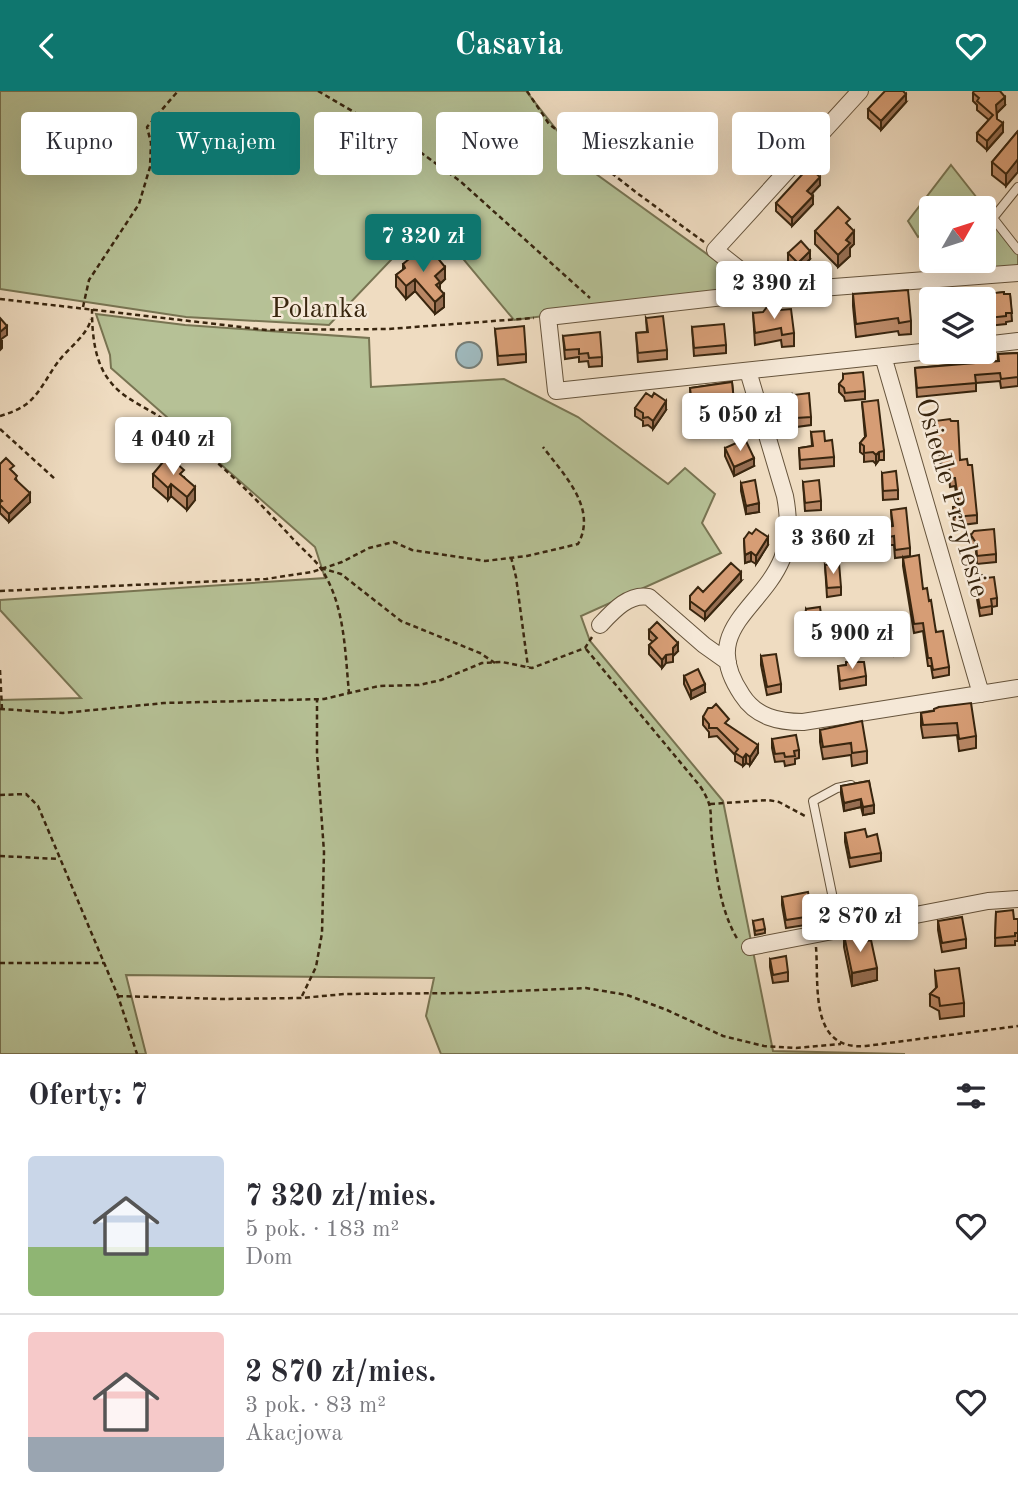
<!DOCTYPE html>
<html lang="pl">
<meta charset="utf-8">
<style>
body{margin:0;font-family:"Old Standard TT",serif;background:#f2f2f3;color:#2b2b33;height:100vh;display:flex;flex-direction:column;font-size:26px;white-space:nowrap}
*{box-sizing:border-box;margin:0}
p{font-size:23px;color:#7c7c81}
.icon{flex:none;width:38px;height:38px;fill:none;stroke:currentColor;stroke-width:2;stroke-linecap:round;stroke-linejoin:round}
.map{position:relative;height:963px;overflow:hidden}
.details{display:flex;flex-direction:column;background:#fff;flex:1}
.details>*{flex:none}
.hud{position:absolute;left:21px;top:21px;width:976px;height:63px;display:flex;gap:14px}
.needle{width:46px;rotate:51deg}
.fabs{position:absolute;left:919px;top:105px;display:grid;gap:14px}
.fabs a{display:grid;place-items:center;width:77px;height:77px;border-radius:7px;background:#fff;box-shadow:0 7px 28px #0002;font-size:35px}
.price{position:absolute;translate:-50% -60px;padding:0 16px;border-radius:7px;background:#fff;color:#222;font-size:23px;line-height:46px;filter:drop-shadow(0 2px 4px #0008)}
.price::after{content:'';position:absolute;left:50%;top:42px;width:21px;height:16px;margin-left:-10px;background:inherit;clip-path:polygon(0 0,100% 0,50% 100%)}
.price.active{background:#0f766e;color:#fff}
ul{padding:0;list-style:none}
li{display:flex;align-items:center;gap:21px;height:175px;padding:0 28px}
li+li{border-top:2px solid #e1e1e2}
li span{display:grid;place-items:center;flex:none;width:196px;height:140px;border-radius:7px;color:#555}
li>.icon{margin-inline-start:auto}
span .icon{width:84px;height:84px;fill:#fffc;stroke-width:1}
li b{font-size:30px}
h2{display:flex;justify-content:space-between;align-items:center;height:84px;padding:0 28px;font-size:30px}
.chip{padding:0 24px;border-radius:7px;background:#fff;box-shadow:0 7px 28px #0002;font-size:24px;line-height:63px}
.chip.active{background:#0f766e;color:#fff}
header{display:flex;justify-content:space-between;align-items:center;height:91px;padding:0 28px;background:#0f766e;color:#fff;font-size:32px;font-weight:700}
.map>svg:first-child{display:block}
.green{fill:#b6c196;stroke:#787452;stroke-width:2}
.water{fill:#9fb9bd;stroke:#767e77;stroke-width:2}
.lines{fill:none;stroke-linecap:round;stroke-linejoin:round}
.lane-casing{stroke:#66543c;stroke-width:10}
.street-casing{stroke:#66543c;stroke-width:18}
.path{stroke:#39260f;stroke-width:2.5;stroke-dasharray:5 3.5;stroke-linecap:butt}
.lane{stroke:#f5e8d7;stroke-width:8}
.street{stroke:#f5e8d7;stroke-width:16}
.wall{fill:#b88765;stroke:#39260f;stroke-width:2}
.shaded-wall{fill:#966e52;stroke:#39260f;stroke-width:2}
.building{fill:#d69d75;stroke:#39260f;stroke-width:2}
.labels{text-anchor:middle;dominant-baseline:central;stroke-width:5;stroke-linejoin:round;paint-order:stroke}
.street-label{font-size:28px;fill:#39260f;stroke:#f5e8d7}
</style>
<header><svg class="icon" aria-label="back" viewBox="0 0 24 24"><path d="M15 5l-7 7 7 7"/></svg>Casavia<svg class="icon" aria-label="heart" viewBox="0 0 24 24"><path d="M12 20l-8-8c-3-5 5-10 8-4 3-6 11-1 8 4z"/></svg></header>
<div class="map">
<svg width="1018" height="963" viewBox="0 0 1018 963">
<rect width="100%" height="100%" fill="#efdcc1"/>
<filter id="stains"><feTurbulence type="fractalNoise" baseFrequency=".00286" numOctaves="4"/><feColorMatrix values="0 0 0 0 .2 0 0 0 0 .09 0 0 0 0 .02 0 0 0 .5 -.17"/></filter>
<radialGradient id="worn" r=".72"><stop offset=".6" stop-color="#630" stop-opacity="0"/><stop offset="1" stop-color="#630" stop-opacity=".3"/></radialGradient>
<path class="green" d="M0 0H526L585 75 754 197 514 229 430 128 329 234 186 226 0 198Z
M951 74 1018 159V177L975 182 970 170H984V117H931V139L918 146 908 130Z
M96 223 185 234 369 247 371 296 504 288 578 326 668 393 685 377 715 403 702 432 721 462 581 525 590 550 723 710 773 960 905 963H441L426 925 434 887 126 884 146 963H0V609L81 607 0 519V509L325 487 315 456 111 277 110 264Z"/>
<path class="water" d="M456 264a13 13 0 1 1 26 0a13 13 0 1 1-26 0Z"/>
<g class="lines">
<g class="lane-casing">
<path id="lane" d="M1018 96 993 127 1018 159
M839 837 813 710 837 697 851 694"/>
</g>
<g class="street-casing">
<path id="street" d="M768 201 715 159 860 0
M984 254 1018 250
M931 260 556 300 548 226 768 201 1018 182
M883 265 981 603
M748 280 785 405C789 426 790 447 782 468 761 519 698 539 742 604 756 626 778 631 803 631L1018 597
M600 534C613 520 629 502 649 506L704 554 728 571
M750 856 988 810 1018 808"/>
</g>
<path class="path" d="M318 0 412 55 460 90 590 207
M527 0 549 33 637 102 704 151
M0 208 267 239 388 238 534 227
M83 216 89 189 139 113 150 76 151 52 147 36 178 0
M92 218C92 241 94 270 109 289 122 307 142 314 160 326 209 360 253 404 293 448 302 458 315 468 322 479 345 515 345 561 349 602
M0 325C10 322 21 318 29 311 42 299 48 284 58 271 68 257 87 245 91 228
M0 338 55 388
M511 466 516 486 528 576
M321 477 341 483 401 530 480 562 495 572
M0 500 266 488 312 481 342 471 369 457 394 451 412 459 485 470 527 465 578 453C598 417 563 383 543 356
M586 558 700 695C715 718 709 722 712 747 716 781 720 820 738 849
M0 579 2 618
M0 618 63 622 164 612 324 608 379 595 419 594 441 589 482 572 502 571 532 577 585 557 592 546
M0 704 26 703 38 715 118 905 137 963
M710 713 768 709 779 711 805 725
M0 765 59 768
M816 856C819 896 809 960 866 955L1018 935
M0 872H104
M118 905 223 908 301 907 345 903 469 902 586 897 627 904 667 919 723 945 764 955 796 957 841 953
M302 905 316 876 322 842 324 761 317 662V608"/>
<use href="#lane" class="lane"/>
<use href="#street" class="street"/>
</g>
<path class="wall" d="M973 2 1005 14 997 22V28L1003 41 987 59 977 50V42L989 29 977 19V14L973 10Z
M906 11 881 39 868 27V18Z
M1018 40 1006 95 992 84V71Z
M820 94 811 103 813 113 792 135 776 120V112Z
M850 136 854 153 850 157V165L838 176 815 153V140Z
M788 162 810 168 798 180 788 171Z
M421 169 445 188 440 193V199L444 216 435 223 415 200 406 208 396 196V184L403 179V173Z
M966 200 967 205 1004 201V203H1010L1012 230 1006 231V233L988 235V231L984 232V208H951V202Z
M853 203 911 230V243L899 244 898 240 856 246 853 215Z
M753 222 794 242V255L782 256 781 249 755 254Z
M646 227 667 259V268L638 271 636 242 647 241Z
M692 236 726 254V262L694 265Z
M495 238 526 263V271L498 274Z
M563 245 602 266V275L589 276 588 270 579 271V266L565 268Z
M1018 262V295L1001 297 1000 290 976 292V300L917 306 915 277 998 270V263Z
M843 283 865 300V308L845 310 844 306 839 301V293L843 289Z
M732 291 735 320V333L721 334 720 324 692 326 690 297Z
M793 304 811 326V334L796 336Z
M862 311 884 360V369H879L876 373 873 370 864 371V364L860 361V352L865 346Z
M635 317 666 319 653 338 648 334 643 335V330L635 325Z
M811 341 825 350 834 366V375L800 378 799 357 812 355Z
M933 341 960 369 977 424V432L954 435 953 416 958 415 955 395 950 396 949 384 942 385 939 361H934Z
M725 357 754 375 734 385 725 365Z
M0 373 14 382 17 390 30 411 9 431 0 422Z
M882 382 898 399V408L883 409Z
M153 383 184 386 195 409 187 419 171 405 168 409 153 396Z
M803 391 821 410V419L805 420Z
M741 392 759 421 746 423 741 400Z
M891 419 910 457V465L895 467 894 454H889L888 436 892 435Z
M810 434 834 452V460L810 463 806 454V446L810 441Z
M971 444 996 463V471L977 473 976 460 971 452Z
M744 448 768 454 756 473 751 470 745 472Z
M903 467 923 498 936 541 949 576V584L933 587 931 575H928L923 540 914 542 903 475Z
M825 474 841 496V504L827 506Z
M975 489 997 507V515L992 516V523L980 525 975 497Z
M741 490 705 529 690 518V505Z
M806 518 824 544V552L813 554 811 542H808L805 535Z
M649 539 678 560 673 565V571L666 572 662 577 649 563V554L653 551 649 548Z
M761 565 781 593V601L767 604 761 574Z
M846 574 866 585V594L840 598 838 575Z
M684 585 705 601 691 608 684 593Z
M939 616 976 645V657L959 660 957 644 923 647 921 635V622L934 620Z
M703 626 729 635 758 662 750 674 746 672 743 675 735 670V664L717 645 709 646V641L703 634Z
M820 639 867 660V672L852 675 851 664 823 668 820 651Z
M772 648 799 659V667L795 668V673L785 675 784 670 775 671 772 657Z
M869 690 874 722 863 724 861 716 844 720 841 703V695Z
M845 742 867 746 881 762V770L850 776 845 751Z
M782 806 812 825V833L786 837 782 814Z
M996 821 1014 828H1018V850H1015V854L995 855Z
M753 830 765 838V842L755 844Z
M938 830 966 848V857L942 861 938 839Z
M844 844 859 852 877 889 852 895 844 856Z
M770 868 788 881V890L773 892 770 876Z
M935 880 964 912V925L940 928 939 920 930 915V903L936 898Z"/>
<path class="shaded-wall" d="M906 3V11L881 39V30Z
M1005 6V14L996 23V14Z
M1003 32V41L987 59V50Z
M1018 68V81L1006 95V83Z
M820 86V94L807 108V100Z
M813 105V113L792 135V127Z
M854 140V153L850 157V165L838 176V164L846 149Z
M810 160V168L798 180V172Z
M445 176V188L440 193V203L436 207 435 185Z
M415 188V200L406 208V195Z
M444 203V216L435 223V211Z
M7 235V244L0 249V241Z
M2 249V257L0 259V250Z
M666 310V319L653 338V330Z
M879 361V369L876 373V364Z
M754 367V375L734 385V376Z
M171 393V405L168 409V397Z
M195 396V409L187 419V406Z
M30 402V411L9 431V423Z
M759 412V421L746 423V415Z
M768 446V454L756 473V465Z
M751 461V470L745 472V464Z
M741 481V490L705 529V521Z
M678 552V560L673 565V557Z
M906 558V562L894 565V560Z
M666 564V572L662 577V569Z
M705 593V601L691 608V600Z
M758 654V662L750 674V666Z
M746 663V672L743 675V667Z
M861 708V716L844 720V712Z
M874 714V722L863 724V716Z
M877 877V889L852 895V882Z"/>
<path class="building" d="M885 0H903L906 3 881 30 868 18Z
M974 0H1000L1005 6 996 14 997 28 1003 32 987 50 977 42 993 24 977 10 979 7 973 2Z
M1018 40V68L1006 83 992 71Z
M809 76 820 86 807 100 813 105 792 127 776 112Z
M838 116 850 128 846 132 854 140 846 149 850 152 838 164 815 140Z
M801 150 810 160 798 172 788 162Z
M432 160 445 176 435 185 440 191 436 194 444 203 435 211 415 188 406 195 396 184 405 177 403 173 416 162 421 169Z
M908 199 911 230 899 232 898 227 856 233 853 203Z
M966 200 967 205 1004 201V203H1010L1012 222H1006V225L988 227V223H984V208H952L951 202Z
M776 215 780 219 791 218 794 242 782 244 781 237 755 242 753 222 763 221 767 216Z
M663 225 667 259 638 262 636 242 648 241 646 227Z
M0 227 7 235 0 241Z
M724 233 726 254 694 257 692 236Z
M524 235 526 263 498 265 495 238Z
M600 241 602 266 589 267 588 262 579 263V258L565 259 563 245Z
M1018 262V286L1001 288 1000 282 975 284 976 292 917 297 915 277 999 270 998 263Z
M863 281 865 300 845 302 844 297 839 293 843 288V283Z
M732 291 735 320 721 322 720 311 692 313 690 297Z
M646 302 652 306 654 302 666 310 653 330 648 326 643 327V322L635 317Z
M809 302 811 326 796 327 793 304Z
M878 309 884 360 879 361 876 364 873 361 864 362V355L860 352 866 345 862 311Z
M950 328 951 330H958L960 369 967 368 968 374H972L977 424 954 426 953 416 959 415 955 387H950L949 376H942L939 352 934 353 933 341H936L935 330Z
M824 340 825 350 832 349 834 366 800 369 799 357 813 355 811 341Z
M745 348 754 367 734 376 725 357Z
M168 365 184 379 180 383 195 396 187 406 171 393 168 397 153 383Z
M6 367 14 375 10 378 17 385 15 388 30 402 9 423 0 414V411L2 410 0 408V373Z
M896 380 898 399 883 400 882 382Z
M755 389 759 412 746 415 741 392Z
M819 389 821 410 805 412 803 391Z
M906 417 910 457 895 459 894 445 889 446 888 436 893 435 891 419Z
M831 432 834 452 810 454 806 446 810 441V434Z
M756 438 768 446 756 465 751 461 745 464 744 448 749 441 752 443Z
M994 438 996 463 977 465 976 452 971 444 974 440Z
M919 464 923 498 927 497 929 510 931 509 936 541 943 540 949 576 933 579 931 567H928L923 532 914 533 903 467Z
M731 472 741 481 705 521 690 510V505L698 496 703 501Z
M839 472 841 496 827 497 825 474Z
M982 484 986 487 994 486 997 507 991 508 992 515 980 517 975 489Z
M820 516 824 544 813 545 811 534H808L805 527 806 518Z
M657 531 678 552 673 557V563L666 564 662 569 649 554 657 547 649 539Z
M904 546 906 558 894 560 891 549Z
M776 563 781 593 767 596 761 565Z
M846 571H864L866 585 840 590 838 575 846 574Z
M698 578 705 593 691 600 684 585Z
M971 612 976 645 959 648 957 632 923 634 921 622 934 620V618L939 616Z
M716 613 729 628 725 632 758 654 750 666 746 663 743 667 735 662 738 658 717 637H709V633L703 626 708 617H712Z
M862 630 867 660 852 662 851 652 823 656 820 639Z
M796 644 799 659 794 660 795 665 785 666 784 662 775 663 772 648Z
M869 690 874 714 863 716 861 708 844 712 841 695Z
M865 738 867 746 877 743 881 762 850 767 845 742Z
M808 801 812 825 786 829 782 806Z
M1013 819 1014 828H1018V842H1015V845L995 847 996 821Z
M962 826 966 848 942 852 938 830Z
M763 828 765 838 755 840 753 830Z
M857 841 859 852 871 849 877 877 852 882 844 844Z
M786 865 788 881 773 884 770 868Z
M959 877 964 912 940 915 939 907 930 903 937 896 935 880Z"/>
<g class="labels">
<g class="street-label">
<text x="319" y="219">Polanka</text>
<text transform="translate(951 407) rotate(74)">Osiedle Przylesie</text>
</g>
</g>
<rect width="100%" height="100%" filter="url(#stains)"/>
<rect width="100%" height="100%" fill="url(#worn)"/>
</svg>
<div class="fabs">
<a><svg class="needle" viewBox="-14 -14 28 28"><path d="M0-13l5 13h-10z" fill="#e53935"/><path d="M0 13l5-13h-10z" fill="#7c7c81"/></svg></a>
<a><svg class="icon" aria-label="layers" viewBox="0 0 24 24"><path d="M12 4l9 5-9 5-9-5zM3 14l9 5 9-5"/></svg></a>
</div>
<b class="price active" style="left:423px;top:183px">7 320 zł</b>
<b class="price" style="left:774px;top:230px">2 390 zł</b>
<b class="price" style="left:740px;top:362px">5 050 zł</b>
<b class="price" style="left:173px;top:386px">4 040 zł</b>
<b class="price" style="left:833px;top:485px">3 360 zł</b>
<b class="price" style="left:852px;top:580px">5 900 zł</b>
<b class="price" style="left:860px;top:863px">2 870 zł</b>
<div class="hud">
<a class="chip">Kupno</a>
<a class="chip active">Wynajem</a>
<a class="chip">Filtry</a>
<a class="chip">Nowe</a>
<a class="chip">Mieszkanie</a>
<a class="chip">Dom</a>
</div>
</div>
<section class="details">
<h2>Oferty: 7<svg class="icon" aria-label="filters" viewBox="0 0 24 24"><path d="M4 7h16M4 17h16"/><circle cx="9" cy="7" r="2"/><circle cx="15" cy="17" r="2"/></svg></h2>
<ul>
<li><span style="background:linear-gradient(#c9d6e8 65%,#8fb573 0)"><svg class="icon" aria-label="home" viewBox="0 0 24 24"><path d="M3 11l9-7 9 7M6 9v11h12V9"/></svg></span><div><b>7 320 zł/mies.</b><p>5 pok. · 183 m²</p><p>Dom</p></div><svg class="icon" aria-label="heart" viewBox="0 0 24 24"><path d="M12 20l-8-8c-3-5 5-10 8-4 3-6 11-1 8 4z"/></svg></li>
<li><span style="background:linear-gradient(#f6c9c9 75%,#9aa5b1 0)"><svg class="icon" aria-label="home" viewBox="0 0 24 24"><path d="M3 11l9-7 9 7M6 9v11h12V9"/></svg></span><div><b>2 870 zł/mies.</b><p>3 pok. · 83 m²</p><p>Akacjowa</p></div><svg class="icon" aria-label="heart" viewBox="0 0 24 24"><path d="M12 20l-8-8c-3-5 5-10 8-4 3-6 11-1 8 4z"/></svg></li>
</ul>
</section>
